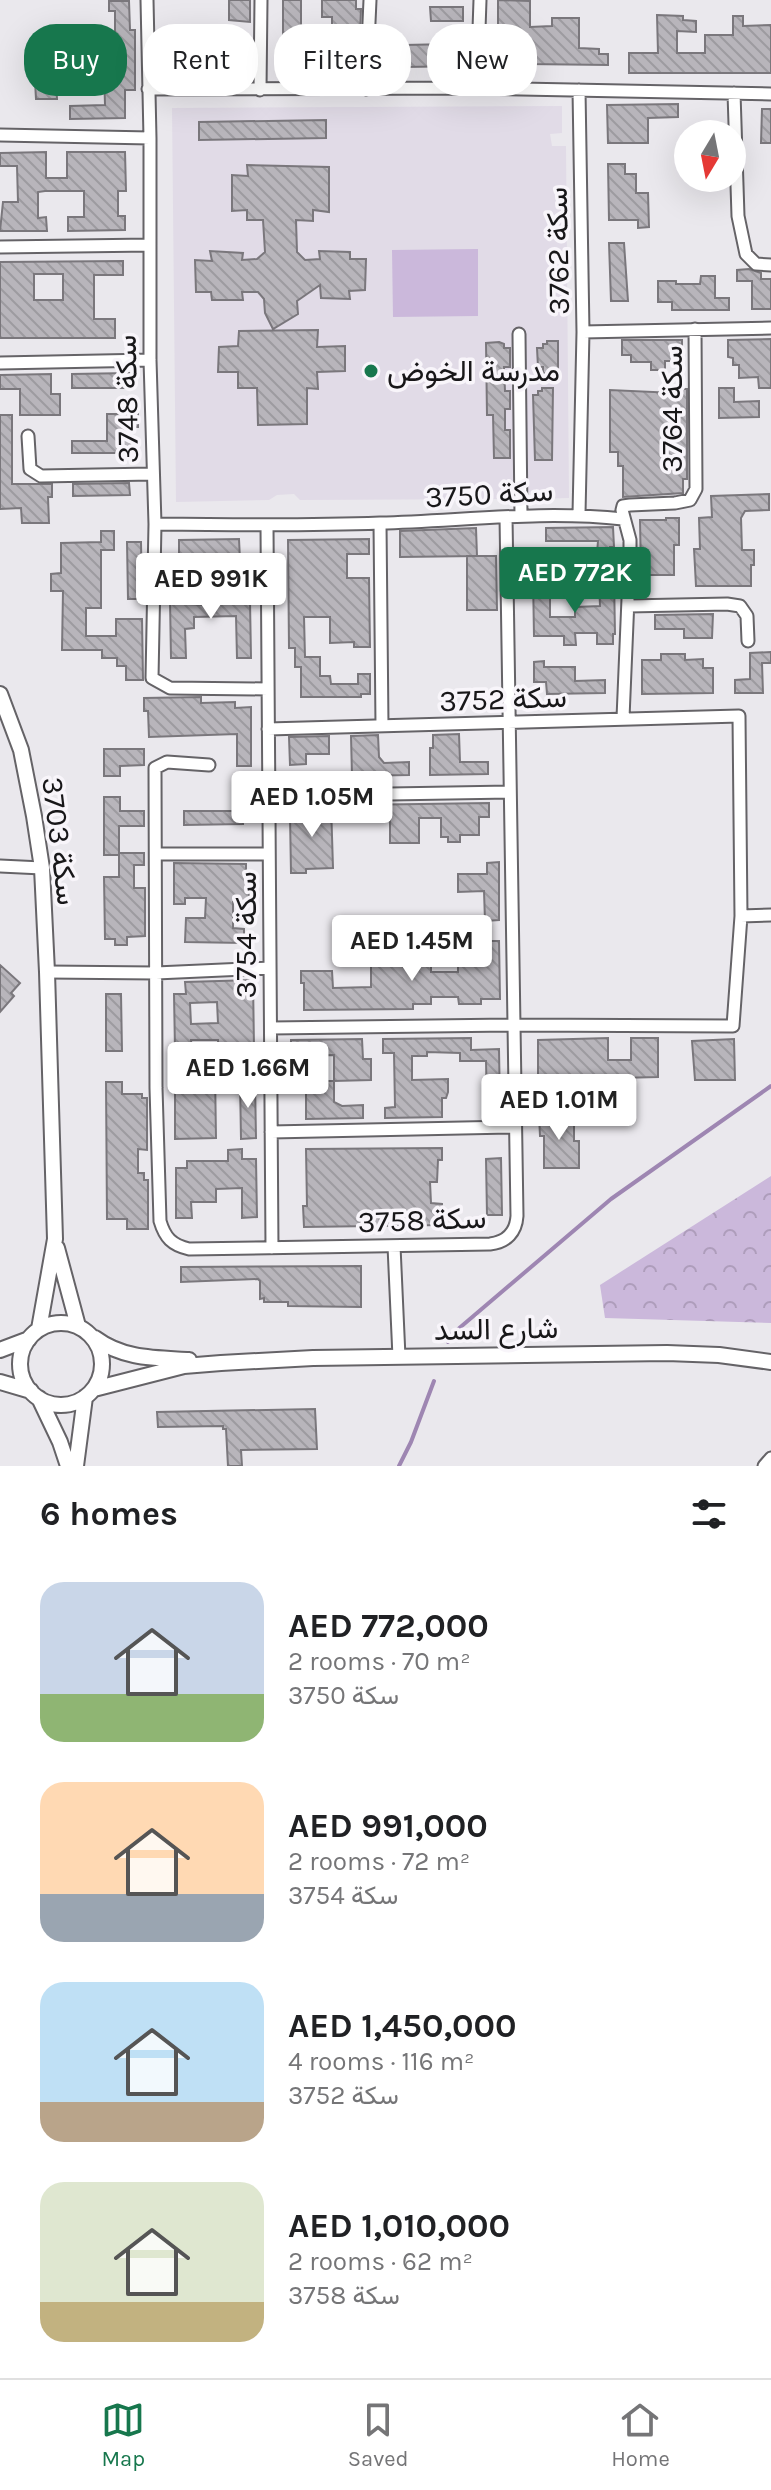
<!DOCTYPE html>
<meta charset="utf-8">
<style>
body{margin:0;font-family:Karla,Vazirmatn,sans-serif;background:#f2f2f2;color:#202124;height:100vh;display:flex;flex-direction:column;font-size:30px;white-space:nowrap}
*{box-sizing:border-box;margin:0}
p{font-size:26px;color:#757577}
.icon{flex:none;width:44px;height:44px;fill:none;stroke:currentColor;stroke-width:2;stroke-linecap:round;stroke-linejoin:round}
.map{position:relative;height:1466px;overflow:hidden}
.details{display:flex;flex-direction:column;background:#fff;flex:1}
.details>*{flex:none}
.top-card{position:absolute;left:24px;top:24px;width:724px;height:72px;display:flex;gap:16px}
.needle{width:52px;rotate:190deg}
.buttons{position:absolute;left:674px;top:120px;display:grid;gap:16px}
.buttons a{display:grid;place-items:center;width:72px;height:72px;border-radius:50%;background:#fff;box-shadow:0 8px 32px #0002;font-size:40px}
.price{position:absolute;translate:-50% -68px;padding:0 18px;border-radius:8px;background:#fff;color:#222;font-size:26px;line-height:52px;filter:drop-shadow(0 2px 4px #0008)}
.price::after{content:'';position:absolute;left:50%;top:48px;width:24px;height:18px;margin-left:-12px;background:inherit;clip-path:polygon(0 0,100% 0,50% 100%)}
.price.current{background:#17774d;color:#fff}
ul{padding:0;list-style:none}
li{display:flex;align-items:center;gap:24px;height:200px;padding:0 40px}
li span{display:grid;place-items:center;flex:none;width:224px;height:160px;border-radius:24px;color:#555}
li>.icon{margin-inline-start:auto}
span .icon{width:96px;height:96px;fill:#fffc;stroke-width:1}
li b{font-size:34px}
h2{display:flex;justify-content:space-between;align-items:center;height:96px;padding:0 40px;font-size:34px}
.pill{padding:0 28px;border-radius:32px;background:#fff;box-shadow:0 8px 32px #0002;font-size:28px;line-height:72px}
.pill.current{background:#17774d;color:#fff}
.tab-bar{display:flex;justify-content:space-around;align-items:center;height:112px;border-top:2px solid #e0e0e0;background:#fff;font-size:22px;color:#757577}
.tab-bar a{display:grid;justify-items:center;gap:4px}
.tab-bar .current{color:#17774d}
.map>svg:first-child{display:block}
.built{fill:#e1dbe7}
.green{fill:#cbb8db}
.park{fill:url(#park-crowns)}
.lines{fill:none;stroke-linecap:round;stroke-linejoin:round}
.stream{stroke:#9e86b2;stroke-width:4}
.building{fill:url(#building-back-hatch);stroke:#7a777c;stroke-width:2;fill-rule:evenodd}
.minor-casing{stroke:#656367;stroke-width:15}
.tertiary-casing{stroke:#656367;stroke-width:18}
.minor{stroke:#fff;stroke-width:11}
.tertiary{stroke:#fff;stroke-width:14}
.poi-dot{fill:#17774d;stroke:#f8f5fa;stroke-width:3}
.labels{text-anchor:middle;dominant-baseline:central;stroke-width:7;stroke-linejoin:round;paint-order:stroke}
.street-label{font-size:30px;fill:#181719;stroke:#f8f5fa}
.poi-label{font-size:30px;fill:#181719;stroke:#f8f5fa;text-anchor:start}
</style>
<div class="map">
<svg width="771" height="1466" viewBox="0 0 771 1466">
<defs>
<pattern id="park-crowns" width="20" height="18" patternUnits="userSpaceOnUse" patternTransform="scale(2)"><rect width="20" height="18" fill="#cbb8db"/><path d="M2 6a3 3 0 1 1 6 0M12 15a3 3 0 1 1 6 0" fill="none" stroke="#ae9dbb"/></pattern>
<pattern id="building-back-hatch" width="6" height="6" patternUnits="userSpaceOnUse" patternTransform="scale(2)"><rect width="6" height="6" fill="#b8b5bb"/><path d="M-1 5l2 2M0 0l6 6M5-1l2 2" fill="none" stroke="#9d9ba0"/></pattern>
</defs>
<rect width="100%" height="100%" fill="#eae8ed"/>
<path class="built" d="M562 106V133L550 134 552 146H566L569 498 534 499 529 492 515 494 509 499 300 500 294 494 277 495 269 500 176 502 172 108Z"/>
<path class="green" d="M478 249V316L393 317 392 250Z"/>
<path class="park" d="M771 1176V1323L605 1318 600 1285Z"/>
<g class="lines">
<path class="stream" d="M448 1342 450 1336 611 1199 771 1086
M399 1466 411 1442 434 1381"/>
</g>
<path class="building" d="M229 0H250V22L229 20Z
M283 0H301V39H310V56L283 57Z
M322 0H356V9H361L359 57H347L348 28H332V17H322Z
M498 0 530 1V27L552 26V18H579V48L599 49V54H608V65L527 64V56L498 55Z
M109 1H129L130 30H135V90H125V118L70 119V106L105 105 104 69H80V32H95V41H115V11H109Z
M430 7H463V21H431Z
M657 15 683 16V20L696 21V32L677 31V53H705V35H733V16H743V26L771 25V73H629V53H658Z
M451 44V51H470L469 66 404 67V45Z
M186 56H244V69H186Z
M35 81H56L57 99H36Z
M678 104V117L648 118V143H608L607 105Z
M762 109H771V143H761Z
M326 120V138L199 140V122Z
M46 152V178H67V152H125L126 191H118V216H125V230L68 231V217H84V191H45L38 192V218L46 217 47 231H0L3 202H18L17 166H0V153Z
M608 164H625V174H636V193H648L649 227 638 228V220H609Z
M247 165 329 167V212L313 210V221L296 220 297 252 305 260 320 259 319 251 350 252V259H366L365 290 349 291 350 299 321 298 320 285 297 301 298 314 273 329 265 313 264 299 258 292H242L243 300H212L211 292H196L195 260 212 261 210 251 243 253 242 260 257 259 265 252 263 220H247V210L232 211V175L248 176Z
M609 243H624L628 301H611Z
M123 261V275H94V319H115V338H0V262ZM34 274H63V300H34Z
M749 269 761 273V279H771V309H752V281H737V270Z
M701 276H715V298H729V310H672V302H658V281H676V284H700Z
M318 330 317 347 345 346V371L317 372 318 389 307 388V424L258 425 257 388H238V372H218L219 347 238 346 239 331Z
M771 339V388H759L758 377 739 378V365H733V358L728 357V340Z
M622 340H682V355H673V361H665V370H651V362H631V355H622Z
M547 341H558V373H543V367H538L537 348H543V344H547Z
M499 342 504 344V348H510V367H504L505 391H510V409H505V430H510V458H494L493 415H487L486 343Z
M130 373V388H72V374Z
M51 374V394H60V415H20V389H0V375Z
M542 388H553L552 460H535L533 395H538V391H542Z
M719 388H734V402L759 401V417L719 418Z
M675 389H687V479H683V493L623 497V466H618V452H610V390L675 393Z
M107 414H138V427H130L131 453H72V441H107Z
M0 415H12V484H52V497H48L49 523H22L21 508 0 509Z
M129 483 130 495 73 496V484Z
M769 494V510L745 511 741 518 742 550H754V565H751V586H696L694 549H700L699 518 712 517 711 496Z
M666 518H679V545H674V575H641L640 520H666Z
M613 527 614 547H610V554L597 553 598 541H546V528Z
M476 528 477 556 400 557V531Z
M101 531H114V550H101V608H86V636H116V619H142L143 680H126V666H117V658H102V650H62L63 591H51V574L61 573V543L101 542Z
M239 539 240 560H219V554L179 555V540Z
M369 539V554H347V578H369L370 647H354V642L330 643V617H304L305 657H320V676H330L331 684H358V674H370V694H361V697H301V667H295V648H289L288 540Z
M127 542H141L142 599H128Z
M467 556H496L497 610H467Z
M533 577H550V617H575V607L600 606 599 579 614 578 615 634H613V644H597V633H575L576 645H564V636H534Z
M231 588V601H250L251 658H237L236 616 194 617V628L185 629 186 658H171L170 601H187V604L210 605V589Z
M713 614 712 638H684V629H655V615Z
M771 652V663H762L763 693H735V680L750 679V653Z
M661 654H685V660L703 659V668H713V693L642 694V660H661Z
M544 661V667H575V681L605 680V693L547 694 546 682H534V662Z
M201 697V703L235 702V708L251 707V766H237V734L149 737 148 711H144V698Z
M459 734 460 762H488V774L430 775V748H433V735Z
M378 735 379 757 384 763 409 762V775L352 776 351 736Z
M329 736V754H306V764L290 765 289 737Z
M104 749H144V765L120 766V776H104Z
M104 797H120V811H144V826H119V855H104Z
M489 803V817H479V835H460V842H448V837H441V818H419V843H390V817L352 818V805Z
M331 804 333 868 306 869V873H291L290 816H299V805Z
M184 811H242L243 824 184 825Z
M119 853H144V865H134V888H145V936L127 937V945H115V939H105L104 877H119Z
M499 862V920L485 921 484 891 458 892V874H487V863Z
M174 863 246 864V889H249V901L233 902V928L244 929V943L185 942 186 918H205L206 898H185V904H174Z
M458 941H499L500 999H481V1004H459L458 997H431V1004H413V1009L304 1010V983H301V971H332L333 988 371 987V961H401V966L431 965V972H458Z
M0 965 20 983 11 993 14 996 0 1012Z
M253 980 254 1048H238V1058L219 1059 218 1040H191L192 1050H175L174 994H186L185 982ZM217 1002 218 1023 191 1024 190 1003Z
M106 994H121L122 1051H106Z
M471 1038V1050L499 1049 500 1107 487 1108 486 1061H460V1053L427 1052V1056H412V1080L448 1079V1092L446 1098H442V1117L385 1118V1108L395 1107 394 1053H383V1039Z
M608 1038V1060H631V1038H658V1077L618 1078V1089H608V1076L580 1077V1089L554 1090V1078H538V1040Z
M362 1039 363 1059H371V1080L334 1081V1055L291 1056V1040Z
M734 1039 735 1080H695L692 1041Z
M203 1071H215L216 1138 175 1139V1081L203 1080Z
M240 1081H255L256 1138 241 1139Z
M306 1081H334V1102L342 1106 363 1105V1118L306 1119Z
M106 1082H122V1094H142V1098H147V1150L138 1149V1173H144V1180H148V1229H127V1219H107Z
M539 1115 574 1116V1141H579V1168H544V1136H540Z
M442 1148V1160H438L437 1182H430L431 1203 442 1204 443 1225 304 1227 303 1206H307L306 1149Z
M242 1149V1159H256L257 1217 242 1218V1188L216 1189V1202H191L192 1218H176V1168H187V1161H228V1150Z
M501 1158 502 1215H487L486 1159Z
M361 1266V1307L288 1306V1302H264V1298L260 1299V1281L258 1279 181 1282V1267Z
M315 1409 317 1449 241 1450 242 1466H228L226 1429H223V1426L158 1427 157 1412Z"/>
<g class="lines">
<g class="minor-casing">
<path id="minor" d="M147 0 150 138V360L155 524 152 678 170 688 268 689
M477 88 480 0
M148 89 477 88 771 94
M366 89 370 0
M260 90 261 0
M734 93 738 216 746 254 756 264 771 265
M0 135 150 138
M0 247 150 245
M583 332 771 328
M519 334 521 516
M0 363 150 360
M28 436 30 469 41 476 152 474
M579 514 583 332 579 90
M380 523 382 726
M155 524C230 525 305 526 380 523 461 521 542 510 623 519
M267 526 272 1248
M628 606 727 604 740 606 747 616 748 641
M623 718 630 551V540L622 510 623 506 630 505 675 503 690 500 696 489 695 329
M268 729 739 716 741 916 733 1026 514 1025 271 1028
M209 765 167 762 155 768 156 1088 160 1221C165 1238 172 1245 189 1249L490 1244C507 1242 516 1232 517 1216L506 517
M269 796 510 792
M157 854H269
M0 866 42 868
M741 916 771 915
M47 972 156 973 270 968
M271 1132 515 1127
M394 1246 399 1357
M764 1466 771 1458"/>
</g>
<g class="tertiary-casing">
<path id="tertiary" d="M0 694 21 750 34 816 42 868 47 972 55 1239 39 1329
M57 1248 78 1326
M20 1364a41 41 0 1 1 82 0a41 41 0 1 1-82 0Z
M95 1338C123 1359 155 1358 189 1360
M0 1350 29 1339
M0 1382 31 1391
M94 1389 184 1366 221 1363 313 1358 667 1353 719 1355 771 1362
M39 1398 60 1442 68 1466
M76 1466 85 1397"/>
</g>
<use href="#minor" class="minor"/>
<use href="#tertiary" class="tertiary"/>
</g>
<circle class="poi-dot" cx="371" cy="371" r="8"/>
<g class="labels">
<g class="street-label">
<text transform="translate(558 251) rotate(-91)">سكة 3762</text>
<text transform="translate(127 399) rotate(-91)">سكة 3748</text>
<text transform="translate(672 409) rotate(-90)">سكة 3764</text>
<text transform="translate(489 494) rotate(-3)">سكة 3750</text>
<text transform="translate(503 699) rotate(-2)">سكة 3752</text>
<text transform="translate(60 841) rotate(83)">سكة 3703</text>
<text transform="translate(246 935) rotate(-90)">سكة 3754</text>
<text transform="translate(422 1220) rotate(-2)">سكة 3758</text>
<text transform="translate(496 1329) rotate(-1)">شارع السد</text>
</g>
<g class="poi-label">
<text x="387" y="371">مدرسة الخوض</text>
</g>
</g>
</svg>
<div class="buttons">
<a><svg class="needle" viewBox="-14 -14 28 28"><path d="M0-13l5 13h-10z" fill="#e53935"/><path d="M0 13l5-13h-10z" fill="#757577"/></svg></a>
</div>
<b class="price current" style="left:575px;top:615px">AED 772K</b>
<b class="price" style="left:211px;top:621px">AED 991K</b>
<b class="price" style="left:312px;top:839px">AED 1.05M</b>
<b class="price" style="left:412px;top:983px">AED 1.45M</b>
<b class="price" style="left:248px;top:1110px">AED 1.66M</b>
<b class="price" style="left:559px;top:1142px">AED 1.01M</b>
<div class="top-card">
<a class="pill current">Buy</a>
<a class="pill">Rent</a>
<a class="pill">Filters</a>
<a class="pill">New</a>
</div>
</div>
<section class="details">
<h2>6 homes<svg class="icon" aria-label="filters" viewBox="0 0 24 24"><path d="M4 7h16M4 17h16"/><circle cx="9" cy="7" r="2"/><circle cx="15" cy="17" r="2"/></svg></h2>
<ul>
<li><span style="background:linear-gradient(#c9d6e8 70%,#8fb573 0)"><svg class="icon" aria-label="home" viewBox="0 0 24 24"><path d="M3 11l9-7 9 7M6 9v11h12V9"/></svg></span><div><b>AED 772,000</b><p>2 rooms · 70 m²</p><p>سكة 3750</p></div></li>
<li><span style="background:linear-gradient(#ffd9b3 70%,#9aa5b1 0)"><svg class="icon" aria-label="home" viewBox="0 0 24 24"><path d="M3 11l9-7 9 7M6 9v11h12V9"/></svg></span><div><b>AED 991,000</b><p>2 rooms · 72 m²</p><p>سكة 3754</p></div></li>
<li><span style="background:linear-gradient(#bfe0f5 75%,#b9a48a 0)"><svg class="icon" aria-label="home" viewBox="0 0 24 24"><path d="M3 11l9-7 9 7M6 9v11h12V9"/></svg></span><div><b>AED 1,450,000</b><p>4 rooms · 116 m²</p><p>سكة 3752</p></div></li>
<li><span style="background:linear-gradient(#dfe7d0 75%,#c2b280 0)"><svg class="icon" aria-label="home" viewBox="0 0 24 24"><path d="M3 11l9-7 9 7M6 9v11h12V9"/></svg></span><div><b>AED 1,010,000</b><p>2 rooms · 62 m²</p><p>سكة 3758</p></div></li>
</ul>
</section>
<nav class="tab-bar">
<a class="current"><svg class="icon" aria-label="map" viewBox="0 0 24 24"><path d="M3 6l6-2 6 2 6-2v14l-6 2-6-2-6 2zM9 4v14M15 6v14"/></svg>Map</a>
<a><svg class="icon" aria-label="saved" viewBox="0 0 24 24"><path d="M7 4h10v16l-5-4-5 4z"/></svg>Saved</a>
<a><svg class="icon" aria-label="home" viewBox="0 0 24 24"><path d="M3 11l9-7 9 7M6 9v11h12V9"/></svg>Home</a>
</nav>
